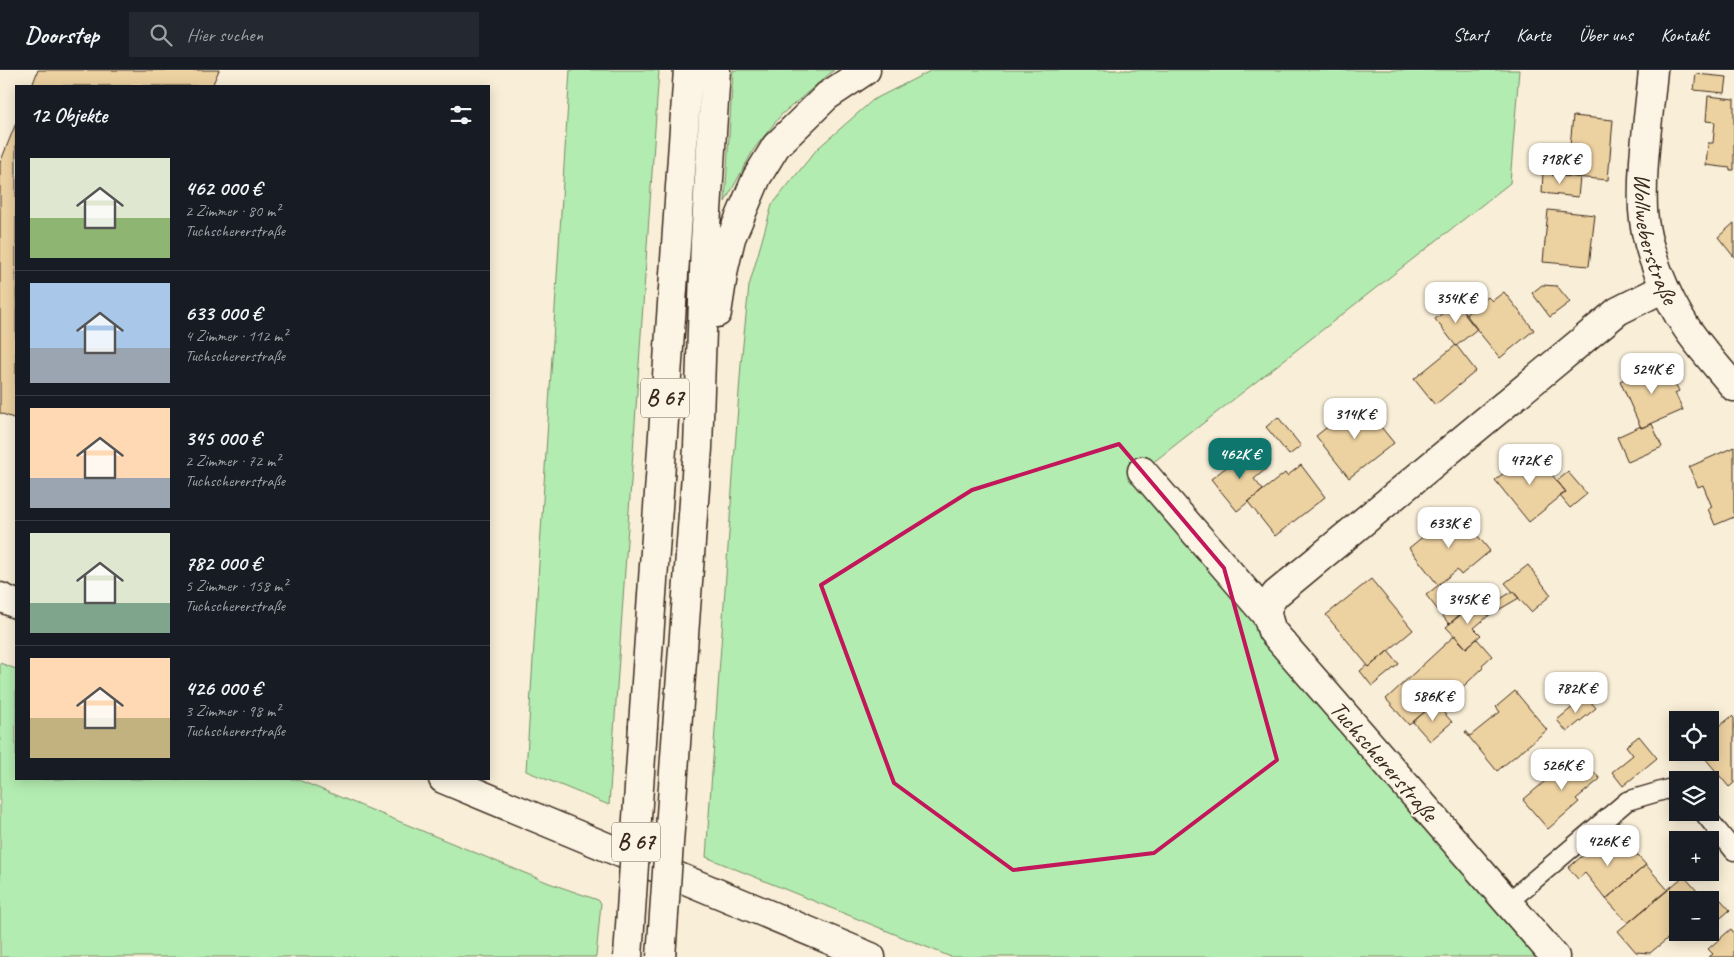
<!DOCTYPE html>
<html lang="de">
<meta charset="utf-8">
<style>
body{margin:0;font-family:Caveat,sans-serif;background:#242831;color:#f1f3f6;height:100vh;display:flex;flex-direction:column;font-size:19px;white-space:nowrap}
*{box-sizing:border-box;margin:0}
p{font-size:16px;color:#9ea1a6}
.icon{flex:none;width:28px;height:28px;fill:none;stroke:currentColor;stroke-width:2;stroke-linecap:round;stroke-linejoin:round}
.map{position:relative;flex:1;overflow:hidden}
.sheet{position:absolute;left:15px;top:15px;width:475px;height:695px;display:flex;flex-direction:column;background:#171b24;border-radius:0px;box-shadow:0 2px 12px #0003}
.sheet>*{flex:none}
.tools{position:absolute;left:1669px;top:641px;display:grid;gap:10px}
.tools a{display:grid;place-items:center;width:50px;height:50px;border-radius:0px;background:#171b24;box-shadow:0 2px 12px #0003;font-size:25px}
.price{position:absolute;translate:-50% -42px;padding:0 11px;border-radius:10px;background:#fff;color:#222;font-size:16px;line-height:32px;filter:drop-shadow(0 1px 2px #0008)}
.price::after{content:'';position:absolute;left:50%;top:30px;width:15px;height:11px;margin-left:-8px;background:inherit;clip-path:polygon(0 0,100% 0,50% 100%)}
.price.on{background:#0f766e;color:#fff}
ul{padding:0;list-style:none}
li{display:flex;align-items:center;gap:15px;height:125px;padding:0 15px}
li+li{border-top:1px solid #363941}
li span{display:grid;place-items:center;flex:none;width:140px;height:100px;border-radius:0px;color:#555}
li>.icon{margin-inline-start:auto}
span .icon{width:60px;height:60px;fill:#fffc;stroke-width:1}
li b{font-size:21px}
h2{display:flex;justify-content:space-between;align-items:center;height:60px;padding:0 15px;font-size:21px}
header{display:flex;align-items:center;gap:30px;box-sizing:border-box;height:70px;padding:0 25px;background:#171b24;border-bottom:1px solid #363941}
header strong{font-size:24px}
nav{display:flex;gap:28px;margin-inline-start:auto;font-size:18px}
.search{width:350px;height:45px;background:#242831;display:flex;align-items:center;gap:12px;box-sizing:border-box;padding:0 18px;border-radius:0px;color:#9ea1a6;font-size:19px}
.map>svg:first-child{display:block}
.green{fill:#b3ecb0;stroke:#778b67}
.building{fill:#ecd1a1;stroke:#3b2a1e}
.lines{fill:none;stroke-linecap:round;stroke-linejoin:round}
.lane-casing{stroke:#3b2a1e;stroke-width:21}
.street-casing{stroke:#3b2a1e;stroke-width:31}
.secondary-casing{stroke:#3b2a1e;stroke-width:31}
.highway-casing{stroke:#3b2a1e;stroke-width:31}
.lane{stroke:#fcf5e5;stroke-width:18}
.street{stroke:#fcf5e5;stroke-width:28}
.secondary{stroke:#fcf5e5;stroke-width:28}
.highway{stroke:#fcf5e5;stroke-width:28}
.highway-bridge-casing{stroke:#3b2a1e;stroke-width:31;stroke-linecap:butt}
.highway-bridge{stroke:#fcf5e5;stroke-width:28}
.marked{fill:none;stroke:#c2185b;stroke-width:4;stroke-linejoin:round}
.labels{text-anchor:middle;dominant-baseline:central;stroke-width:4;stroke-linejoin:round;paint-order:stroke}
.shield{fill:#fcf5e5;stroke:#75675a;stroke-width:1}
.shield-label{font-size:22px;font-weight:bold;fill:#3b2a1e}
.street-label{font-size:24px;fill:#3b2a1e;stroke:#fcf5e5}
</style>
<header>
<strong>Doorstep</strong>
<div class="search"><svg class="icon" aria-label="search" viewBox="0 0 24 24"><circle cx="10" cy="10" r="6"/><path d="M15 15l6 6"/></svg>Hier suchen</div>
<nav><a>Start</a><a>Karte</a><a>Über uns</a><a>Kontakt</a></nav>
</header>
<div class="map">
<svg width="1734" height="887" viewBox="0 0 1734 887">
<rect width="100%" height="100%" fill="#f9eed7"/>
<filter id="ink" filterUnits="userSpaceOnUse"><feTurbulence type="fractalNoise" baseFrequency=".02" numOctaves="2"/><feDisplacementMap in="SourceGraphic" scale="10" xChannelSelector="R" yChannelSelector="G"/><feConvolveMatrix kernelMatrix="1 2 1 2 8 2 1 2 1" color-interpolation-filters="sRGB"/></filter>
<g filter="url(#ink)">
<path class="green" d="M570 0H659L609 735 526 701Z
M733 0H834L781 45 754 79 725 132Z
M932 0H1519L1510 113 1142 401 1542 887H951L706 787 741 294 749 216 772 135 817 79 873 30Z
M0 593 16 599V709H296L549 813 598 830 601 833 596 887H0Z"/>
<path class="building" d="M38 0H219L212 16H32Z
M1696 4 1727 7 1725 23 1694 20Z
M1708 26 1734 29V100H1730V98L1706 95 1708 73H1713L1715 52 1706 51Z
M1573 46 1613 50 1608 110 1552 105 1555 75 1570 76Z
M16 53V349L0 343V93Z
M1543 101 1552 102V105L1580 107 1578 127 1542 123Z
M1548 140 1595 145 1589 196 1543 192Z
M1734 153V187L1718 167Z
M1542 215 1557 216 1570 232 1550 247 1532 223Z
M1504 222 1534 260 1500 288 1465 245 1488 227 1492 231Z
M1457 232 1477 259 1456 276 1435 249Z
M1456 275 1476 301 1435 335 1414 309Z
M1662 292 1670 310 1673 309 1679 321 1675 323 1683 340 1641 358 1620 311Z
M1360 331 1394 373 1349 408 1316 366Z
M1278 347 1301 376 1289 385 1266 357Z
M1652 354 1662 377 1628 392 1617 367 1641 356V358Z
M1734 377V447L1715 455 1708 439 1712 437 1703 415 1698 417 1689 397Z
M1250 379 1266 399 1254 409 1263 420 1237 441 1211 409Z
M1532 380 1566 422 1529 452 1495 410Z
M1301 395 1325 427 1275 466 1248 432 1285 403 1287 406Z
M1568 402 1587 424 1570 438 1560 426 1566 422 1557 411Z
M1461 445 1490 481 1461 505 1457 500 1438 515 1409 478 1446 448 1450 453Z
M1528 495 1551 525 1531 542 1505 513Z
M1371 509 1413 560 1369 597 1326 545Z
M1440 514 1462 541 1466 537 1467 538 1449 554 1426 525Z
M1513 521 1519 528 1488 546 1483 540Z
M1476 532 1488 546 1474 558 1481 565 1466 578 1446 557Z
M1455 565 1466 578 1477 569 1492 586 1482 595 1483 598 1440 638 1435 633 1409 655 1386 629Z
M1388 581 1399 594 1372 616 1360 601 1367 595 1369 597Z
M1515 621 1547 660 1497 701 1465 662 1466 661 1470 666 1500 642 1496 637Z
M1586 626 1596 638 1567 662 1557 650Z
M1435 633 1452 652 1430 671 1413 652Z
M1732 646 1734 648V713L1729 717 1700 682H1710V664Z
M1639 666 1657 688 1623 716 1612 702 1633 685 1626 676Z
M1578 683 1600 709 1576 729 1579 732 1548 759 1523 730Z
M1623 769 1646 795 1606 829 1585 803 1578 809 1568 798 1599 772 1608 782Z
M1646 795 1668 820 1628 853 1606 829Z
M1684 806 1703 828 1700 830H1678V860L1650 883 1636 882 1618 861Z
M1721 830 1730 840 1710 857V839Z
M1731 859 1734 863V887H1709L1713 884 1708 879Z"/>
<g class="lines">
<g class="lane-casing">
<path id="lane" d="M1703 742 1734 781
M1507 833 1627 731 1668 719 1678 724"/>
</g>
<g class="street-casing">
<g id="street">
<path id="s1" d="M1653 0C1649 46 1641 94 1643 140 1645 177 1666 227 1686 257 1700 278 1718 297 1734 317"/>
<path d="M1142 401 1267 546"/>
<path d="M1555 887 1272 561C1266 543 1264 539 1276 524L1618 241 1664 218"/>
</g>
</g>
<g class="secondary-casing">
<path id="secondary" d="M0 527 16 534
M443 709 871 887"/>
</g>
<g class="highway-casing">
<path id="highway" d="M717 243 724 198 731 168 757 107 776 76 827 26 866 0
M643 656 688 0
M677 659 698 378 705 172 716 0"/>
</g>
<use href="#lane" class="lane"/>
<use href="#street" class="street"/>
<use href="#secondary" class="secondary"/>
<use href="#highway" class="highway"/>
<g class="highway-bridge-casing">
<path id="highway-bridge" d="M628 887 643 656
M661 887 677 659"/>
</g>
<use href="#highway-bridge" class="highway-bridge"/>
</g>
</g>
<path class="marked" d="M1119 374 1224 498 1277 690 1154 783 1013 800 894 713 821 515 972 420Z"/>
<g class="labels">
<g class="shield">
<rect x="641" y="308.5" width="48" height="39" rx="4"/>
<rect x="612" y="752.5" width="48" height="39" rx="4"/>
</g>
<g class="shield-label">
<text x="665" y="328">B 67</text>
<text x="636" y="772">B 67</text>
</g>
<g class="street-label">
<text stroke="none"><textPath href="#s1" startOffset="171">Wollweberstraße</textPath></text>
<text transform="translate(1384 691) rotate(49)">Tuchschererstraße</text>
</g>
</g>
</svg>
<div class="tools">
<a><svg class="icon" aria-label="locate" viewBox="0 0 24 24"><circle cx="12" cy="12" r="6"/><path d="M12 2v4M12 18v4M2 12h4M18 12h4"/></svg></a>
<a><svg class="icon" aria-label="layers" viewBox="0 0 24 24"><path d="M12 4l9 5-9 5-9-5zM3 14l9 5 9-5"/></svg></a>
<a>+</a>
<a>−</a>
</div>
<b class="price" style="left:1560px;top:115px">718K €</b>
<b class="price" style="left:1456px;top:254px">354K €</b>
<b class="price" style="left:1652px;top:325px">524K €</b>
<b class="price" style="left:1355px;top:370px">314K €</b>
<b class="price on" style="left:1240px;top:410px">462K €</b>
<b class="price" style="left:1530px;top:416px">472K €</b>
<b class="price" style="left:1449px;top:479px">633K €</b>
<b class="price" style="left:1468px;top:555px">345K €</b>
<b class="price" style="left:1576px;top:644px">782K €</b>
<b class="price" style="left:1433px;top:652px">586K €</b>
<b class="price" style="left:1562px;top:721px">526K €</b>
<b class="price" style="left:1608px;top:797px">426K €</b>
<section class="sheet">
<h2>12 Objekte<svg class="icon" aria-label="filters" viewBox="0 0 24 24"><path d="M4 7h16M4 17h16"/><circle cx="9" cy="7" r="2"/><circle cx="15" cy="17" r="2"/></svg></h2>
<ul>
<li><span style="background:linear-gradient(#dfe7d0 60%,#8fb573 0)"><svg class="icon" aria-label="home" viewBox="0 0 24 24"><path d="M3 11l9-7 9 7M6 9v11h12V9"/></svg></span><div><b>462 000 €</b><p>2 Zimmer · 80 m²</p><p>Tuchschererstraße</p></div></li>
<li><span style="background:linear-gradient(#a9c7e8 65%,#9aa5b1 0)"><svg class="icon" aria-label="home" viewBox="0 0 24 24"><path d="M3 11l9-7 9 7M6 9v11h12V9"/></svg></span><div><b>633 000 €</b><p>4 Zimmer · 112 m²</p><p>Tuchschererstraße</p></div></li>
<li><span style="background:linear-gradient(#ffd9b3 70%,#9aa5b1 0)"><svg class="icon" aria-label="home" viewBox="0 0 24 24"><path d="M3 11l9-7 9 7M6 9v11h12V9"/></svg></span><div><b>345 000 €</b><p>2 Zimmer · 72 m²</p><p>Tuchschererstraße</p></div></li>
<li><span style="background:linear-gradient(#dfe7d0 70%,#7fa58c 0)"><svg class="icon" aria-label="home" viewBox="0 0 24 24"><path d="M3 11l9-7 9 7M6 9v11h12V9"/></svg></span><div><b>782 000 €</b><p>5 Zimmer · 158 m²</p><p>Tuchschererstraße</p></div></li>
<li><span style="background:linear-gradient(#ffd9b3 60%,#c2b280 0)"><svg class="icon" aria-label="home" viewBox="0 0 24 24"><path d="M3 11l9-7 9 7M6 9v11h12V9"/></svg></span><div><b>426 000 €</b><p>3 Zimmer · 98 m²</p><p>Tuchschererstraße</p></div></li>
</ul>
</section>
</div>
